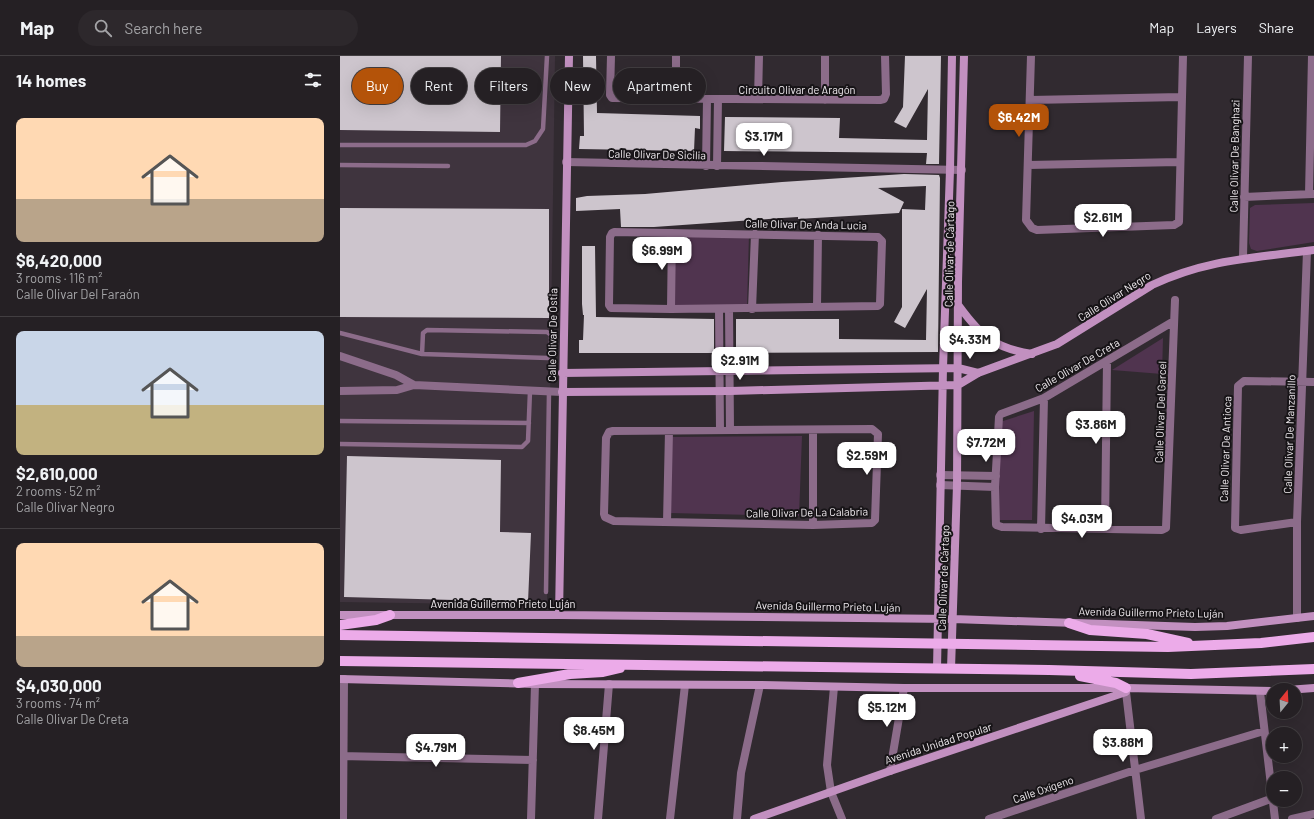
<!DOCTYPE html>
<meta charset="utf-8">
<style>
body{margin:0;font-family:Barlow,sans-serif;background:#2d282c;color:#f1f3f6;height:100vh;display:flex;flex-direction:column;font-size:15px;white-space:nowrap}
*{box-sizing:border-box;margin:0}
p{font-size:13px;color:#a3a3a6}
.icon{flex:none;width:22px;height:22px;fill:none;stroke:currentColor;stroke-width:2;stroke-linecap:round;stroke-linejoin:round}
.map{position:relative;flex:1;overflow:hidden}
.drawer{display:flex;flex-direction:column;background:#252024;width:340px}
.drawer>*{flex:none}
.guide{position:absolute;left:12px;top:12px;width:380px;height:36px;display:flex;gap:8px}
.needle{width:26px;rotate:18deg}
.fabs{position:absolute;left:926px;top:627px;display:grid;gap:8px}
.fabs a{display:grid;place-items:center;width:36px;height:36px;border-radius:50%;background:#252024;box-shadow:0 4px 16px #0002,0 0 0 1px #423e41;font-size:20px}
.price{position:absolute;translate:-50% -34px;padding:0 9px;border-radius:8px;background:#fff;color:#222;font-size:13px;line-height:26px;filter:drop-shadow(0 1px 2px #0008)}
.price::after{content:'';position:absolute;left:50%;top:24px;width:12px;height:9px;margin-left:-6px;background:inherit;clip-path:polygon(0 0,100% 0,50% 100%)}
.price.current{background:#b45309;color:#fff}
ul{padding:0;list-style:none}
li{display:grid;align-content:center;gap:8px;height:212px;padding:0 16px}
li+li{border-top:1px solid #423e41}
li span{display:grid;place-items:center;height:124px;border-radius:8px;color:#555}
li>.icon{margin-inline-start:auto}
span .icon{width:72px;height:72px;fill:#fffc;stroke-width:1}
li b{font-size:17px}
h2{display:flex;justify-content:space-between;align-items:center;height:48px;padding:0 16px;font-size:17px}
.pill{padding:0 14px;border-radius:18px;background:#252024;box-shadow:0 4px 16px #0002,0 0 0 1px #423e41;font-size:14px;line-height:36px}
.pill.current{background:#b45309;color:#fff}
header{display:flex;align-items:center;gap:24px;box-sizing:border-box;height:56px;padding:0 20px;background:#252024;border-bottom:1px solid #423e41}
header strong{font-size:19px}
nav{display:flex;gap:22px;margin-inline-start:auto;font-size:14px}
.search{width:280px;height:36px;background:#2d282c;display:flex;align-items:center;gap:10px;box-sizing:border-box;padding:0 14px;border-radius:22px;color:#a3a3a6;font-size:15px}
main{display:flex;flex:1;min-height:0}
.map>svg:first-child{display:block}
.built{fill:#3f343e}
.green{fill:#50344f}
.building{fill:#cdc5cd}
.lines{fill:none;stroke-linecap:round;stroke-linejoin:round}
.lane{stroke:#8c6c8a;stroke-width:4.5}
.street{stroke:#8c6c8a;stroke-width:8}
.secondary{stroke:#c290c0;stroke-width:8}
.primary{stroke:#ecabe9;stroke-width:10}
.labels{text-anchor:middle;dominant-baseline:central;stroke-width:4;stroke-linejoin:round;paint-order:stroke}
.street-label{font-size:11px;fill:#f1ecf0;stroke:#171417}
</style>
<header>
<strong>Map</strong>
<div class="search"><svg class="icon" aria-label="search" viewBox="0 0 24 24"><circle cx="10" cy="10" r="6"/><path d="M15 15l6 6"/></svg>Search here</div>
<nav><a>Map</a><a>Layers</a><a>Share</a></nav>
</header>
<main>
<section class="drawer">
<h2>14 homes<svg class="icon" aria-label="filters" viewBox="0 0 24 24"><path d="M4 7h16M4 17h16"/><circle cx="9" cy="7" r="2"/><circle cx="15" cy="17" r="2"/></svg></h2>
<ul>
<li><span style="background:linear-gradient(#ffd9b3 65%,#b9a48a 0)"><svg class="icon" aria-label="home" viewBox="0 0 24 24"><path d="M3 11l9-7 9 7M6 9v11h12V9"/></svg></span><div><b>$6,420,000</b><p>3 rooms · 116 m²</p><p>Calle Olivar Del Faraón</p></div></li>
<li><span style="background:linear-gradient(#c9d6e8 60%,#c2b280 0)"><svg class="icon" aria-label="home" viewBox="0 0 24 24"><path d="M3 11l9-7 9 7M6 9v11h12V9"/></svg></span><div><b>$2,610,000</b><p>2 rooms · 52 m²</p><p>Calle Olivar Negro</p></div></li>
<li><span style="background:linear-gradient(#ffd9b3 75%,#b9a48a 0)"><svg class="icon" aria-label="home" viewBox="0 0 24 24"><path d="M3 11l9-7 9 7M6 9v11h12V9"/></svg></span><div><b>$4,030,000</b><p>3 rooms · 74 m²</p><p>Calle Olivar De Creta</p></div></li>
</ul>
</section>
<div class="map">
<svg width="974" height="763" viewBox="0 0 974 763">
<rect width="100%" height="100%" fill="#312a30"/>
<path class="built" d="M0 0H215L207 549 0 546Z"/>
<path class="green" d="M974 147V186L917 195 911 193 909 187 910 152 915 149Z
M332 178H409L407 252 332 253Z
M823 282 822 318 772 314Z
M694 355 692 464H658L660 366Z
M462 380 459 460 330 457 332 381Z"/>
<path class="building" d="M0 0H161L160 76 0 74Z
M243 0H256L257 57 360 60V73L355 72 354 95 239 93 240 80H244Z
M565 0H601L599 108H586L587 97 384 95 385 61 500 62 499 82 587 84 588 33 566 72 554 66 563 51Z
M564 118 599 119 600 122 598 296 396 297V263H499V283L586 284 587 233 565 272 554 266 562 251V153L585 154 586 130 538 132 564 146 559 157 526 159 458 163V161L442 162 314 171H281L280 153 236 155V142L247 140 305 138 442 126Z
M0 152 209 153V262L0 261Z
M242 190H255L256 261 374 263V297H239V284H243L244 259H243L242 248Z
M7 400 161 404 160 476 191 477 188 546 4 541Z"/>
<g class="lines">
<path class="lane" d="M0 89H186L195 85 203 73 207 0
M0 109 108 110
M0 277 82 298 208 302 211 300V279L207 276 87 274 83 277 82 298
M0 365 189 367
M0 388 182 391 188 385 190 335
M206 536 209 336"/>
<path class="street" d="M271 0 270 39 272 42 540 44 544 43 546 38 545 0
M485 0V44
M691 0 686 164 692 172 697 174 834 169 839 166 843 0
M336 42V0
M418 43 419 0
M690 44 841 41
M226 106 622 114
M688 109 839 106
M366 110 367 43
M377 110 378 43
M969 138 972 0
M904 141 973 138
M274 176 538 181 542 185 540 248 538 250 331 253 271 252 269 249 270 181 272 177Z
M903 201 908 0
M477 251 478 179
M331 253 332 177
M379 253 380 374
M389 253 390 374
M412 253 415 178
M834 265 704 342 661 358 659 361 655 431 656 469 662 471 822 474 826 472 835 244
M0 300 56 319 74 329 57 334 0 335
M74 329 222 336
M532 373 538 378 535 464 532 467 473 469 274 465 265 461 264 458 266 382 269 376 273 375Z
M600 419 656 420
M600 429 655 431
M327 466 329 375
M957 466 901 474 895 472 898 330 904 325 974 326
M473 469V375
M701 473 704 342
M765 473 767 305
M957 562V466L967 195
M494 631 487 709 491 736 502 763
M786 636 801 763
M920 636 935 763
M0 700 193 704
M550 715 564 632
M3 763 4 623
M191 763 195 628
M258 763 269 628
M330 763 345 629
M397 763 401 717 420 629
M649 763 795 714 924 675
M876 763 933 742
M952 763 974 758"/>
<path class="secondary" d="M619 250C641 280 654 292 692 298
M222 317 618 312 638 317
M222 336 390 335 618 329 638 317 717 288 812 229C867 203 915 202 974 194
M0 559H219L613 563 855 571 887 570 974 560
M219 559 229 0
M597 613 603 312 610 114 612 0
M611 613 617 429 618 226 624 0
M0 623 195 628 420 629 564 632H786L933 635
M947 634 974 632
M414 763 550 715 786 636V632"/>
<path class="primary" d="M729 567 750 574 807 578 848 587
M0 569 36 564 50 559
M0 579 828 591 921 587 974 581
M0 605 709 614 851 618 974 613
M740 620 776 627 786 632
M178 627 230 618 263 616 280 612"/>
</g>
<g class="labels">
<g class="street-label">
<text x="457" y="33">Circuito Olivar de Aragón</text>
<text transform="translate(317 98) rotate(1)">Calle Olivar De Sicilia</text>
<text transform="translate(894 100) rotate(-89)">Calle Olivar De Banghazi</text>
<text transform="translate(466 168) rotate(1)">Calle Olivar De Anda Lucia</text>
<text transform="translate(609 198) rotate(-89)">Calle Olivar de Cártago</text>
<text transform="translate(774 240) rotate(-32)">Calle Olivar Negro</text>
<text transform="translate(212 279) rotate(-89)">Calle Olivar De Ostia</text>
<text transform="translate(737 309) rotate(-30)">Calle Olivar De Creta</text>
<text transform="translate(820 356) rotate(-88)">Calle Olivar Del Garcel</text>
<text transform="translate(949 378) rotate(-88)">Calle Olivar De Manzanillo</text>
<text transform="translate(885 393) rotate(-88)">Calle Olivar De Antioca</text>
<text transform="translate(467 456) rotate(-1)">Calle Olivar De La Calabria</text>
<text transform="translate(603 522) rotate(-88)">Calle Olivar de Cártago</text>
<text x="163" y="547">Avenida Guillermo Prieto Luján</text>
<text transform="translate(488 550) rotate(1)">Avenida Guillermo Prieto Luján</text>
<text transform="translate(811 556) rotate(1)">Avenida Guillermo Prieto Luján</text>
<text transform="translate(598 687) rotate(-18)">Avenida Unidad Popular</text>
<text transform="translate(703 733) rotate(-19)">Calle Oxígeno</text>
</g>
</g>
</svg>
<div class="fabs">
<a><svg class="needle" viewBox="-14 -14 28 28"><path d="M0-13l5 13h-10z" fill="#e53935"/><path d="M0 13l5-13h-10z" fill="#a3a3a6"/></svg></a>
<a>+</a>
<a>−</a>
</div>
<b class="price current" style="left:679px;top:82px">$6.42M</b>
<b class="price" style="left:424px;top:101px">$3.17M</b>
<b class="price" style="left:763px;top:182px">$2.61M</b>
<b class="price" style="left:322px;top:215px">$6.99M</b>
<b class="price" style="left:630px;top:304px">$4.33M</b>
<b class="price" style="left:400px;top:325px">$2.91M</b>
<b class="price" style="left:756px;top:389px">$3.86M</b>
<b class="price" style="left:646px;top:407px">$7.72M</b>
<b class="price" style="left:527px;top:420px">$2.59M</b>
<b class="price" style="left:742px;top:483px">$4.03M</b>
<b class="price" style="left:547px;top:672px">$5.12M</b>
<b class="price" style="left:254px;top:695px">$8.45M</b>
<b class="price" style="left:783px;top:707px">$3.88M</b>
<b class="price" style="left:96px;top:712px">$4.79M</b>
<div class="guide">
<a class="pill current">Buy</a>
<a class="pill">Rent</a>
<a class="pill">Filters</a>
<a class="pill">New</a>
<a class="pill">Apartment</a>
</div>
</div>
</main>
